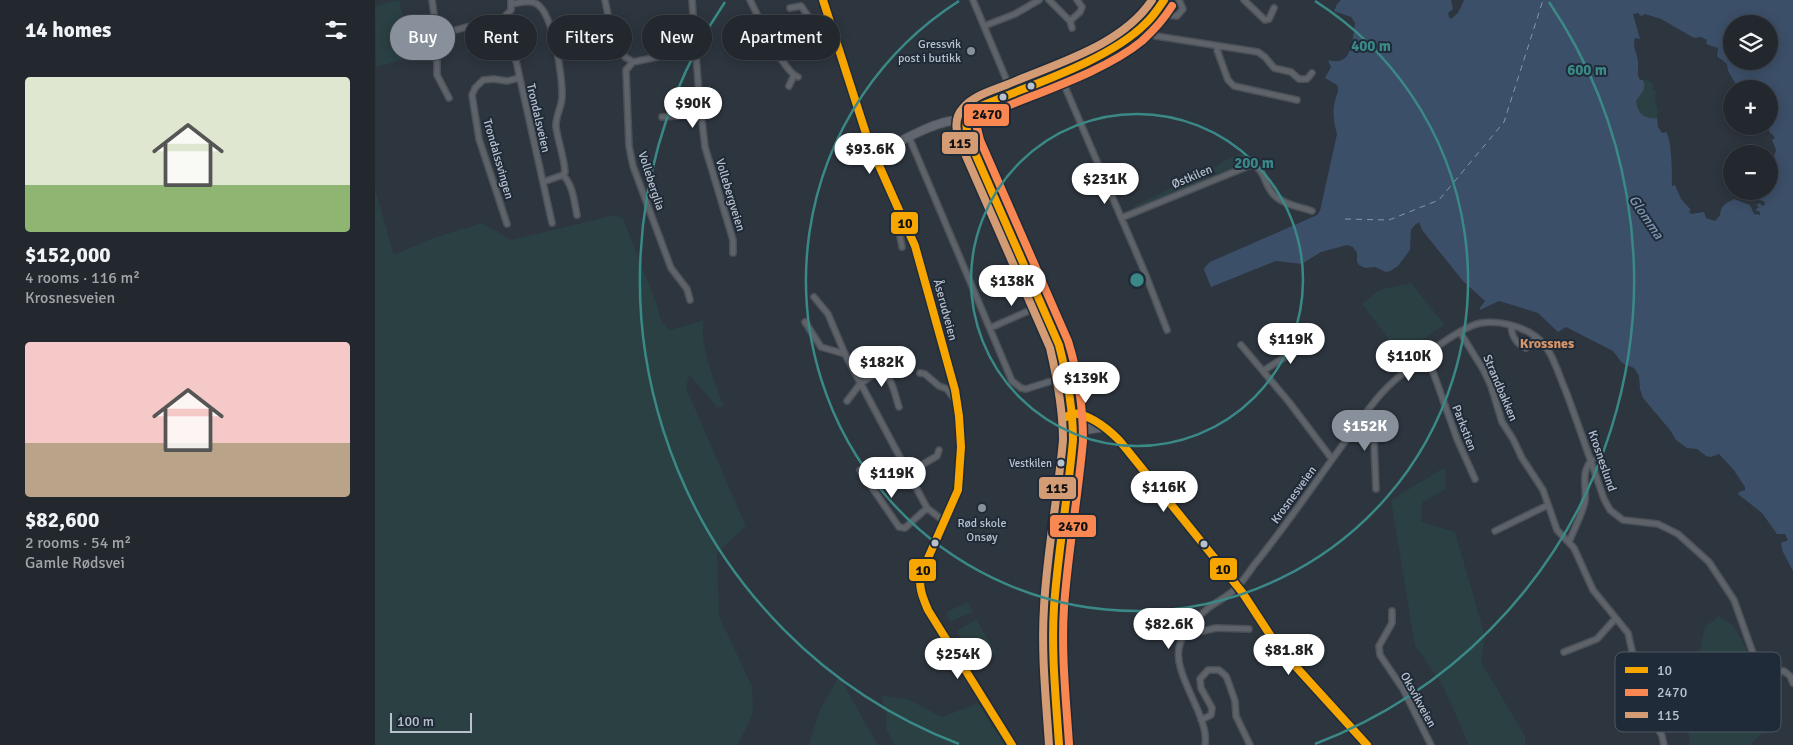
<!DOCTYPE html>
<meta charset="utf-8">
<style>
body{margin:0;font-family:Signika,sans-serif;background:#2e343a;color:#f1f3f6;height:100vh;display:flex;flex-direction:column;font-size:19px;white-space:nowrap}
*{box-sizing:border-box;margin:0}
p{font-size:16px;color:#a2a6aa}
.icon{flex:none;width:28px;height:28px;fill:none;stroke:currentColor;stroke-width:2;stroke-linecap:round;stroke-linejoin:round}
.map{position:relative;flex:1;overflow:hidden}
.side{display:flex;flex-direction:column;background:#22282e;width:375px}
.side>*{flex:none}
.hud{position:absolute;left:15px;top:15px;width:475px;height:45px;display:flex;gap:10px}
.controls{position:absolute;left:1348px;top:15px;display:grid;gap:10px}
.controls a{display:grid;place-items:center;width:55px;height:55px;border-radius:50%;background:#22282e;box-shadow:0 2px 12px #0003,0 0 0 1px #3f444a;font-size:25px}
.scale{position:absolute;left:15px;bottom:12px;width:82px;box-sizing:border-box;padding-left:5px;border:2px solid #b9c1cd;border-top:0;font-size:14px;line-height:18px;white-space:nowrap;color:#b9c1cd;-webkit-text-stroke:4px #202b39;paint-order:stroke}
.price{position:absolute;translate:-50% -42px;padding:0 11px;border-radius:18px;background:#fff;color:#222;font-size:16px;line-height:32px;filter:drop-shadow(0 1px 2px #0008)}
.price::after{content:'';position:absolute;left:50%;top:30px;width:15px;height:11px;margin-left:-8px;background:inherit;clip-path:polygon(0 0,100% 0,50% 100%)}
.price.current{background:#88909b;color:#fff}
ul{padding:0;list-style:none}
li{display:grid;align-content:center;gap:10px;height:265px;padding:0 25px}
li span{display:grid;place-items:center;height:155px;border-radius:5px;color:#555}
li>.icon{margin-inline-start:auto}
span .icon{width:90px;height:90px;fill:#fffc;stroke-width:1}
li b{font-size:21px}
h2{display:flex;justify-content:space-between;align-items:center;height:60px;padding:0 25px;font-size:21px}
.tag{padding:0 18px;border-radius:22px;background:#22282e;box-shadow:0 2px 12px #0003,0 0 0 1px #3f444a;font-size:18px;line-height:45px}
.tag.current{background:#88909b;color:#fff}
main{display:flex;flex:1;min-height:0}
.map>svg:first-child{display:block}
.green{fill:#2a4043}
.water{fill:#3c4f68;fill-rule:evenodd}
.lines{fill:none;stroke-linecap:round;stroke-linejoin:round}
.ferry{stroke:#8098b4;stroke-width:1;stroke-dasharray:6 5;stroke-linecap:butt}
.street-casing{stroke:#4c5158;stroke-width:8}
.secondary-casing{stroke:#4c5158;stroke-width:10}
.primary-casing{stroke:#4b5159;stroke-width:11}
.street{stroke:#5e636a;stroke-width:5}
.secondary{stroke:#62676f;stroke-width:8}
.primary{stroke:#60656c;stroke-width:9}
.bus-1-casing{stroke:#202b39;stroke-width:11}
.bus-2-casing{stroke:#202b39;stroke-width:11}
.bus-3-casing{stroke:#202b39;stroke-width:11}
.bus-1{stroke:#f7a600;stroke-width:8}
.bus-2{stroke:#f88751;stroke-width:8}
.bus-3{stroke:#d39c74;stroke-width:8}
.ring{fill:none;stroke:#3a8986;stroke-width:2.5}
.poi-dot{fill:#88909b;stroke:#202b39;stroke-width:2}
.bus-dot{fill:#b9c1cd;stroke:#202b39;stroke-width:2}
.labels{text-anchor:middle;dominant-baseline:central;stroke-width:4;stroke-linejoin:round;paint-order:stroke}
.bus-label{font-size:11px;fill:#b9c1cd;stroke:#202b39;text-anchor:end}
.poi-label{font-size:12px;fill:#b9c1cd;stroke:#202b39;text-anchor:end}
.street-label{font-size:12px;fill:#b9c1cd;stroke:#202b39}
.water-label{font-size:14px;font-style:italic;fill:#8098b4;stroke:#202b39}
.neighbourhood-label{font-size:14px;font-weight:bold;fill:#d89568;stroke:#202b39}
.key{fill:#202b39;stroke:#4e5865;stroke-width:1}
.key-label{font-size:14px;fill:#b9c1cd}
.centre{fill:#3a8986;stroke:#202b39;stroke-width:2.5}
.ring-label{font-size:15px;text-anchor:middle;font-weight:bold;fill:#3a8986;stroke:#202b39;stroke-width:4;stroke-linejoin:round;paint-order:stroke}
.line-badge{stroke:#202b39;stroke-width:2}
.pale-badge-label{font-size:14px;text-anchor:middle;font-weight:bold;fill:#111}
</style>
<main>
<section class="side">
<h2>14 homes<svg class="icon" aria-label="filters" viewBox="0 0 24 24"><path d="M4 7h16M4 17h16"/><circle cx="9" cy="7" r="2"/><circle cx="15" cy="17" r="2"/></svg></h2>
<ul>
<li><span style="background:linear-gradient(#dfe7d0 70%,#8fb573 0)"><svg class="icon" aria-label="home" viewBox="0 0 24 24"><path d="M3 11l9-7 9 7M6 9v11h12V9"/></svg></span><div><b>$152,000</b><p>4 rooms · 116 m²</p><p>Krosnesveien</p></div></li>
<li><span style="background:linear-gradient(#f6c9c9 65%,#b9a48a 0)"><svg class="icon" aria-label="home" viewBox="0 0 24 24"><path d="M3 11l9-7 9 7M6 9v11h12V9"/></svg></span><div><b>$82,600</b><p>2 rooms · 54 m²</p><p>Gamle Rødsvei</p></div></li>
</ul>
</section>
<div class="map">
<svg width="1418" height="745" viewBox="0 0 1418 745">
<rect width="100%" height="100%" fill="#2d353e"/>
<path class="green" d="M24 0 39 57 1 67 0 6Z
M1269 78 1276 82 1280 87H1277V90L1281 91 1280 103 1283 108 1282 118 1272 119 1267 116 1261 104V101L1269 89Z
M865 154 883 157 842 175 838 169 847 162Z
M834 170V179L759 210V206Z
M0 189 19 255 58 238 107 223 136 240 240 215 248 218 282 305 286 321 295 330 329 320C324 348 340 380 349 407H342L314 375 311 388 371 526 342 553 344 616 377 686 378 713 363 745H0Z
M1036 283 1070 325 1058 332 1027 357 987 304 1004 290Z
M1070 467 1071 489 1047 503 1046 522 1080 532 1110 636 1106 662 1150 736V745H1094L1067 684 1040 646 1016 500Z
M593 602 598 612 575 622 571 612Z
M1344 616 1358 625 1369 644 1395 710V727L1376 743 1375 745H1315L1308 687 1289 666 1325 650 1330 627Z
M601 619 621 652 602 664 582 631Z
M464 676 503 745H434L444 712Z
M506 696 533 699 567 717 603 703 629 745H519L511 728 512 717Z"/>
<path class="water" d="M966 0H1076L1078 9 1073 13 1074 17 1076 19 1083 13 1089 0H1418V571L1407 550 1406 543 1413 540 1410 534H1402L1387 513 1363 494 1364 492 1370 490V487L1358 469 1344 454 1336 457 1331 456 1322 449 1312 448 1301 440 1295 430 1268 398 1265 389 1264 376 1259 368 1247 363 1238 351 1191 327 1183 332 1163 313 1124 301 1105 310V308L1110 301 1088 281 1047 230 1044 222 1040 225 1036 230 1035 250 1023 266 1015 271 1011 272 1000 267 990 268 984 265 982 262V253L978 247 972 245 946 252 927 264 901 261 836 287 829 270 830 267 835 262 942 215 945 211 962 134C959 124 957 111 960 101 961 94 965 92 962 85L950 78 956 67 953 60C978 67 977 41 980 23L976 17 959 11 962 4ZM1263 13 1266 16 1270 14 1286 19 1319 38 1326 37 1332 40 1331 44 1343 48 1342 56 1352 64 1353 71 1364 89H1394V132L1397 134 1400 138 1397 140 1401 150 1399 156 1401 159 1399 160 1400 170H1398V177L1394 178V191H1377L1378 197 1390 202 1389 206 1386 205 1385 203 1381 205 1384 207 1380 210 1385 212V215L1379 214 1375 205 1359 199C1352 203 1346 204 1345 215L1340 221 1331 218 1329 212 1316 214 1314 211 1316 210 1306 199 1300 185 1297 186C1297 171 1297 141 1291 132L1287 133 1283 127 1282 118C1269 120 1263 113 1261 101 1266 93 1272 90 1268 80H1265C1261 73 1264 68 1263 61 1262 53 1257 46 1260 38L1265 39 1258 14ZM1356 24H1394V61H1356Z"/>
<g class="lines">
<path class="ferry" d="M970 219 1014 220 1064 200 1129 122 1168 0"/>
<g class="street-casing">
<path id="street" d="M57 0 62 35V75L74 98
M230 0 235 25 250 57 258 62 321 49
M317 0 324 95 330 147 358 240V253
M375 0C383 16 408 72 423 77
M598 0 637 93
M674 0 695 21 697 28
M869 0 890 20 894 19 899 8
M137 4C144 3 153 0 160 3 178 10 188 78 187 97 187 107 180 116 181 127 183 142 189 156 190 172L188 175 168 182
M415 8 426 6 440 26H456
M783 11 791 15 802 16 808 9 804 0
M129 17 134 29 177 223
M695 21 705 12 707 7 702 0
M609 26 640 14 664 0
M768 28 776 34 781 36 883 52 890 57 899 68 916 72 924 79H932L937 73
M62 35 129 17 136 10V0
M842 46V50L853 80 859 86 922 100
M258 62 251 70 254 146 258 166 296 268 312 289 315 300
M684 73 770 273 792 330
M414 86 419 75
M287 117 326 114
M534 137 637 381 646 388 651 389 683 379
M188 175C198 185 199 201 202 215
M526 214 523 225 527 247
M746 218 876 165C890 167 889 187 900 196 910 205 925 207 937 211
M132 224 104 139 97 95 100 88 108 80 119 79 132 81 144 78
M439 297 453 314 470 354 552 508 570 522
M430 322 446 347 470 354
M615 328 667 305
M1085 332 1109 371 1116 386 1127 422 1138 439 1147 458 1168 490 1182 530 1199 548 1218 590 1253 633 1261 668 1274 710 1287 736 1289 745
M1160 336C1177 348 1182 371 1190 389 1204 426 1216 462 1229 499L1235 510 1248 520 1283 524 1303 534 1334 562 1359 600 1379 656 1393 683
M866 345 914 402 957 459
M1052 355 1082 439 1100 479
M888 371 905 360 935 343
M545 373 550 374 564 386 572 389 580 400
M472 401 485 384 505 370C517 375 520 396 524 407
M993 410 998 418 1001 489
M485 470 524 527 530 528 552 508
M534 476 540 469 562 456 564 450
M1120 531 1173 505
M1194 542C1199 529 1207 515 1210 501 1212 487 1205 472 1217 460
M1017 611V623L1004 646 1005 655 1028 689 1056 745
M816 627 828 631 841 628 874 629
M1189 652 1222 639 1240 619
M1389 675 1409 671 1415 676 1418 683
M826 720 836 715 837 708 826 688 825 679 833 670H844L851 676 853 681 860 701 861 716 875 745
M830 745C835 715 795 673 805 644 809 632 826 613 836 606 843 601 851 597 858 591 866 584 873 574 879 565 911 526 939 484 969 443 981 427 992 410 1005 395 1022 376 1082 327 1106 323 1123 320 1146 326 1160 336L1159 341 1151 348C1141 344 1137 337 1136 326"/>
</g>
<g class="secondary-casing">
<path id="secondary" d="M448 0 494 143 540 246 580 390 584 416 586 447 583 490 546 574C542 588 548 598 553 610L637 745
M500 155C520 144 553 125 575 121 580 120 586 121 591 121
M693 416C706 408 734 430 744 440L867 592 903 647 992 745
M693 418 720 425"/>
</g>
<g class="primary-casing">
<path id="primary" d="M684 367 691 417 692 451
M698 440 707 430 726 427
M684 745C681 699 676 653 679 607 683 551 694 496 698 440V420L692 377 684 345 596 144C589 125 587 117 606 106 636 93 666 81 695 69 733 52 768 37 789 0"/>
</g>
<use href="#street" class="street"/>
<use href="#secondary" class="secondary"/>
<use href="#primary" class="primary"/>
<g class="bus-1-casing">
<path id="bus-1" d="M448 0 494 143 540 246 580 390 584 416 586 447 583 490 546 574C543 587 548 598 553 610L637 745
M691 417 698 413C715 415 732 428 744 440L867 592 903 647 992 745
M684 745C681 699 676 653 679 607 683 551 693 496 698 440 698 407 692 376 684 345L596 144C589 125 588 118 606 106 655 85 733 61 770 24 778 17 783 9 789 0"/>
</g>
<g class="bus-2-casing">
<path id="bus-2" d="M694 744C691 699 686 653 689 607 693 552 703 497 708 441 708 407 703 373 693 341L605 140 601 124 611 115C658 94 728 73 767 41 779 30 789 19 797 6"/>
</g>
<g class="bus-3-casing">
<path id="bus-3" d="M674 745C671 699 666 653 669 607 672 551 683 496 688 440 688 408 682 378 675 348L587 147C582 134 577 120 588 108 598 96 616 91 631 85 679 64 747 46 777 0"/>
</g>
<use href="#bus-1" class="bus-1"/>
<use href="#bus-2" class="bus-2"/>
<use href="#bus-3" class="bus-3"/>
</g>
<g class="ring">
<circle cx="762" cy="280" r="166"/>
<path d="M940 1A331 331 0 1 1 584 1"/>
<path d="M584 744A497 497 0 0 1 350 2M1174 2A497 497 0 0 1 940 744"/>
</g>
<g class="poi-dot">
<circle cx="596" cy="51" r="5"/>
<circle cx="607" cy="508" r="5"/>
</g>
<g class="bus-dot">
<circle cx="656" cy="86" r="4.5"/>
<circle cx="628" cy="97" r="4.5"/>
<circle cx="686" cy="463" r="4.5"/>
<circle cx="560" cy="543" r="4.5"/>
<circle cx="829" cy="544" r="4.5"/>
</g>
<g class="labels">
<g class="bus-label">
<text x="677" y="463">Vestkilen</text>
</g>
<g class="poi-label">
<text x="586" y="44">Gressvik<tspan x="586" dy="14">post i butikk</tspan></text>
<text x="607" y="523" text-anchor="middle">Rød skole<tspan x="607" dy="14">Onsøy</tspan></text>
</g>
<g class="street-label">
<text transform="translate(163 118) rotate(77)">Trondalsveien</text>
<text transform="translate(123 159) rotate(74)">Trondalssvingen</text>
<text transform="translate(817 177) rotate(-23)">Østkilen</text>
<text transform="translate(276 181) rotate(72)">Volleberglia</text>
<text transform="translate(355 195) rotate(73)">Vollebergveien</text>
<text transform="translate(570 310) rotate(75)">Åserudveien</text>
<text transform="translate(1125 388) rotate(67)">Strandbakken</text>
<text transform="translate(1089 428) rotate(69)">Parkstien</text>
<text transform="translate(1227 461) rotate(71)">Krosneslund</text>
<text transform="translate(919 495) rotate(-54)">Krosnesveien</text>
<text transform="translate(1043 700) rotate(61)">Oksvikveien</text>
</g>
<g class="water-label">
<text transform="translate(1271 217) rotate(56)">Glomma</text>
</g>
<g class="neighbourhood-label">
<text x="1172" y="343">Krossnes</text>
</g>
</g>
<rect x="1240" y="652" width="166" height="80" rx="8" class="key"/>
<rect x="1250" y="667" width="23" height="6" fill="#f7a600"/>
<rect x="1250" y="689" width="23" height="7" fill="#f88751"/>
<rect x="1250" y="712" width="23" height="6" fill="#d39c74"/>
<g class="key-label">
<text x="1282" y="675">10</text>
<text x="1282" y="697">2470</text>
<text x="1282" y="720">115</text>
</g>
<circle cx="762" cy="280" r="8" class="centre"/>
<g class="ring-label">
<text x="996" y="51">400 m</text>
<text x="1212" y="75">600 m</text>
<text x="879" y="168">200 m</text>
</g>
<g class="line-badge">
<rect x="588" y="103" width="47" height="24" rx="5" fill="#f88751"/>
<rect x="566" y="131" width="38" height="24" rx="5" fill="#d39c74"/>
<rect x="515" y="211" width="29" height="24" rx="5" fill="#f7a600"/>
<rect x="663" y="476" width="39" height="24" rx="5" fill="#d39c74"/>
<rect x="674" y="514" width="48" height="24" rx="5" fill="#f88751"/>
<rect x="834" y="557" width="29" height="24" rx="5" fill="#f7a600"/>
<rect x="533" y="558" width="29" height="24" rx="5" fill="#f7a600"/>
</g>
<g class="pale-badge-label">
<text x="612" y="119">2470</text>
<text x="585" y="148">115</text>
<text x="530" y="228">10</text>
<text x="682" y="493">115</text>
<text x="698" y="531">2470</text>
<text x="848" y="574">10</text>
<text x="548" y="575">10</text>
</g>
</svg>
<div class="controls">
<a><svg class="icon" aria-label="layers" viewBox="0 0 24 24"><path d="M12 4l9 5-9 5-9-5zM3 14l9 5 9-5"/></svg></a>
<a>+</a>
<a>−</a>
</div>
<div class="scale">100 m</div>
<b class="price" style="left:318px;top:129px">$90K</b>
<b class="price" style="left:495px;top:175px">$93.6K</b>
<b class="price" style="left:730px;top:205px">$231K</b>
<b class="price" style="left:637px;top:307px">$138K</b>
<b class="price" style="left:916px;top:365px">$119K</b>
<b class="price" style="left:1034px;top:382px">$110K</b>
<b class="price" style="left:507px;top:388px">$182K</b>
<b class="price" style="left:711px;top:404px">$139K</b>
<b class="price current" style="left:990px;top:452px">$152K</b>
<b class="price" style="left:517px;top:499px">$119K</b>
<b class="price" style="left:789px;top:513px">$116K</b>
<b class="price" style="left:794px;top:650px">$82.6K</b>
<b class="price" style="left:914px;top:676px">$81.8K</b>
<b class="price" style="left:583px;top:680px">$254K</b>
<div class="hud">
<a class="tag current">Buy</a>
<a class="tag">Rent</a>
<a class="tag">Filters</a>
<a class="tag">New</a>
<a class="tag">Apartment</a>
</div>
</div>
</main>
